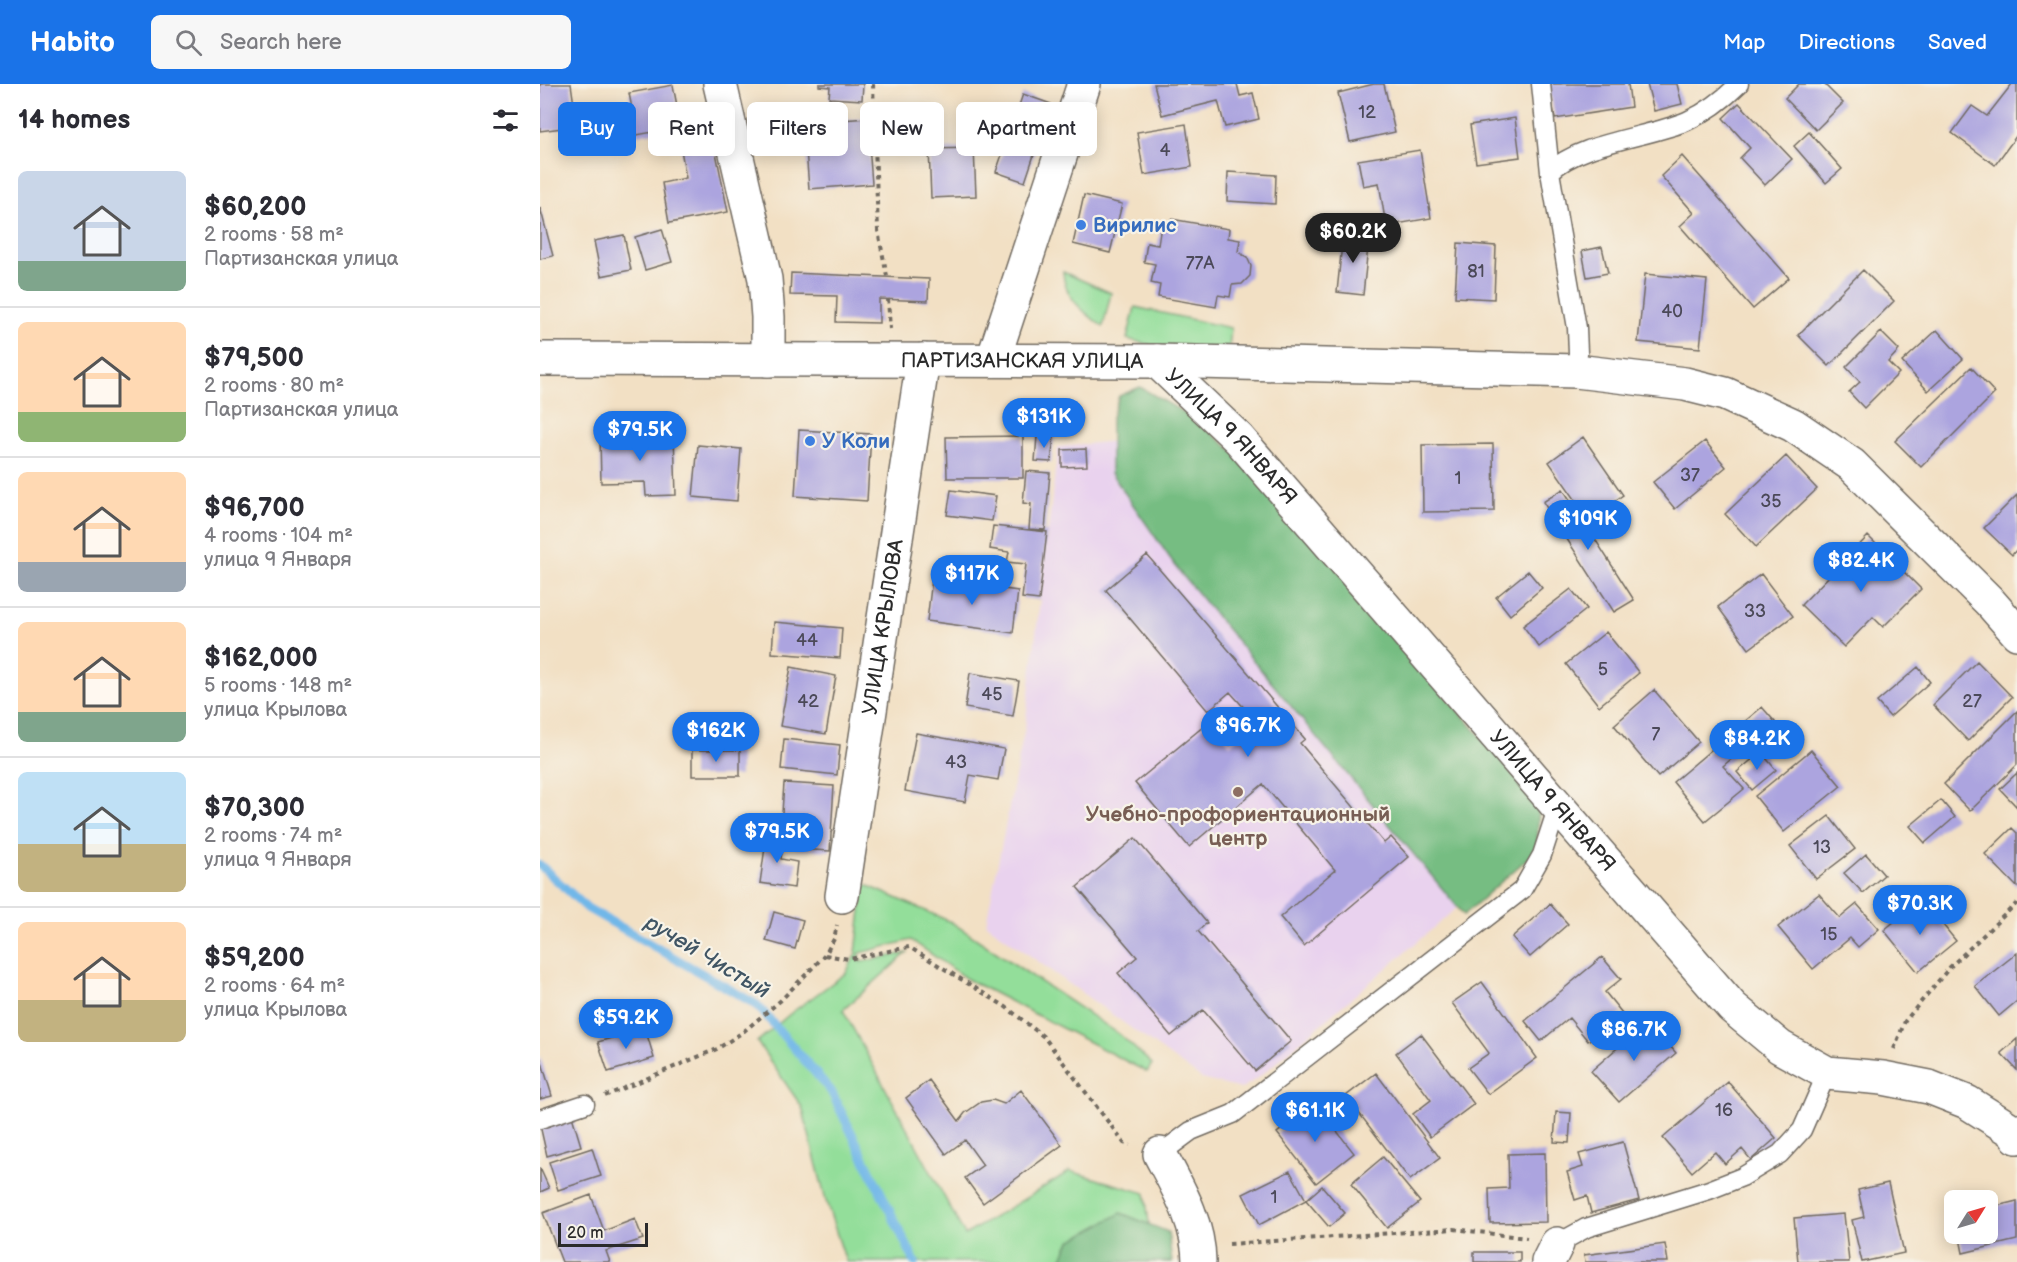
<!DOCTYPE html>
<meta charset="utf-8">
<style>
body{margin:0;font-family:"Balsamiq Sans",sans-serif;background:#f7f7f7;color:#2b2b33;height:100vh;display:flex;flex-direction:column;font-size:22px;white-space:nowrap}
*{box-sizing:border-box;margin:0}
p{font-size:20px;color:#7c7c81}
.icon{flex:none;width:33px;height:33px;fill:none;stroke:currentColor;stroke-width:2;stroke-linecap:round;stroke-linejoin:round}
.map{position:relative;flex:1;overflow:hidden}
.panel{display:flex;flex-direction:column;background:#fff;width:540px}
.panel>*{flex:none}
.top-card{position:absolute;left:18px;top:18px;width:570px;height:54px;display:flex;gap:12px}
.needle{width:39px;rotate:53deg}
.controls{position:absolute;left:1404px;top:1106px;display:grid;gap:12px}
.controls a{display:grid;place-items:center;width:54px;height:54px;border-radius:9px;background:#fff;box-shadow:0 3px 15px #0003;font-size:30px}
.scale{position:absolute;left:18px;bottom:15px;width:90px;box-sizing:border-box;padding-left:6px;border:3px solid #2b2b2b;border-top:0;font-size:16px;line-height:21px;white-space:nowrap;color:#2b2b2b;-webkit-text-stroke:4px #f7f3e8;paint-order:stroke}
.price{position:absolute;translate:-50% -51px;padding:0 14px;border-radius:21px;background:#1a73e8;color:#fff;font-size:20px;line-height:39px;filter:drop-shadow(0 2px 3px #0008)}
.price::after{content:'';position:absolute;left:50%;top:36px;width:18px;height:14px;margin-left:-9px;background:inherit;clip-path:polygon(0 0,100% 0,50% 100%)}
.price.selected{background:#222;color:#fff}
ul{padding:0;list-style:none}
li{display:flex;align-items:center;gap:18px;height:150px;padding:0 18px}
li+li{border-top:2px solid #e1e1e2}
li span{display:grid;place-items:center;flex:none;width:168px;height:120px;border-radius:9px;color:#555}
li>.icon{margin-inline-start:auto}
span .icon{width:72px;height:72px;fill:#fffc;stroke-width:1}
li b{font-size:26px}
h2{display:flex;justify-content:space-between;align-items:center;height:72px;padding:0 18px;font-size:26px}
.chip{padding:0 21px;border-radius:9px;background:#fff;box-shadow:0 3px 15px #0003;font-size:21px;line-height:54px}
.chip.selected{background:#1a73e8;color:#fff}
header{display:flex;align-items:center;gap:36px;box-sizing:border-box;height:84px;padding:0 30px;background:#1a73e8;color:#fff}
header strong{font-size:28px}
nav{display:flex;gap:33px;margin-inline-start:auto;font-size:21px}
.search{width:420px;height:54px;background:#f7f7f7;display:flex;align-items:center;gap:15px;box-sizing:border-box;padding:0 21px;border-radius:9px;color:#7c7c81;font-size:22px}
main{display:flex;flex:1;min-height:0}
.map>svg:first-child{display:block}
.built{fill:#e9d2ee}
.green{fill:#93de9a;stroke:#5f8462;stroke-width:1.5}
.forest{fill:#76bd82;stroke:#507456;stroke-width:1.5}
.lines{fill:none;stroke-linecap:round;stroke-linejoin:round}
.stream{stroke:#71b7e8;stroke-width:9}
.building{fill:#aca4df}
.lane-casing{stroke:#716a61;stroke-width:21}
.street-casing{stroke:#716a61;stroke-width:36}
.path{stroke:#716a61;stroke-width:4;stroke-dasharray:4.5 4.5;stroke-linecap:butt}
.lane{stroke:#fff;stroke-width:18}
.street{stroke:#fff;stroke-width:33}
.shop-dot{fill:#3f7fe0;stroke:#f7f3e8;stroke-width:2}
.education-dot{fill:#8d6e63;stroke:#f7f3e8;stroke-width:2}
.labels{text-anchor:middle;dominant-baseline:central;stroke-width:4.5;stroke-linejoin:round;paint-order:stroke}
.number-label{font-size:18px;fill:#4b4958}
.shop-label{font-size:21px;font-weight:bold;fill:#366cbe;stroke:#f7f3e8;text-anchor:start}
.street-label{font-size:21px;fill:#2b2b2b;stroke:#f7f3e8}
.education-label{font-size:21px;font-weight:bold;fill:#785e54;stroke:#f7f3e8}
.water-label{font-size:22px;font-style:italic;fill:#405564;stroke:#f7f3e8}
</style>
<header>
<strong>Habito</strong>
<div class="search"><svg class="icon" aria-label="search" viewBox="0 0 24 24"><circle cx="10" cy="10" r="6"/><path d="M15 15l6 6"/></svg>Search here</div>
<nav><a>Map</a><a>Directions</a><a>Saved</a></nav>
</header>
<main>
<section class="panel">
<h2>14 homes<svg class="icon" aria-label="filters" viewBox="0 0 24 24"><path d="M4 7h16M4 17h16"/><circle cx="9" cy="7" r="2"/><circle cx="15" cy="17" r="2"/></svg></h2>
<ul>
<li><span style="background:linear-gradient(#c9d6e8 75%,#7fa58c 0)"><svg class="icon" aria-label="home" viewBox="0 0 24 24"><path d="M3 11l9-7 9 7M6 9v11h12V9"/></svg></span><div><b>$60,200</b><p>2 rooms · 58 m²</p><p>Партизанская улица</p></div></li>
<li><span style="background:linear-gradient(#ffd9b3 75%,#8fb573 0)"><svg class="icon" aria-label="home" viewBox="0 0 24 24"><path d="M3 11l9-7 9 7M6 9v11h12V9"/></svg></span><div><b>$79,500</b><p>2 rooms · 80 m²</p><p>Партизанская улица</p></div></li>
<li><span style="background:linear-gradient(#ffd9b3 75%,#9aa5b1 0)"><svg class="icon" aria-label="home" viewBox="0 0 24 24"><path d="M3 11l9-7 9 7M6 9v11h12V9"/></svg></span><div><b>$96,700</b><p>4 rooms · 104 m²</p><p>улица 9 Января</p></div></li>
<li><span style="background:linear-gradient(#ffd9b3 75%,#7fa58c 0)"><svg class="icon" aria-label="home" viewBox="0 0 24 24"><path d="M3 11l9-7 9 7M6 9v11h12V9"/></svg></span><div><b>$162,000</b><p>5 rooms · 148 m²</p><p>улица Крылова</p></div></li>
<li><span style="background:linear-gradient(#bfe0f5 60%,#c2b280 0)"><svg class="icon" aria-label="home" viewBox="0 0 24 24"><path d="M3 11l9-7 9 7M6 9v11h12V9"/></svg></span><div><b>$70,300</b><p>2 rooms · 74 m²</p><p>улица 9 Января</p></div></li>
<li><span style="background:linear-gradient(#ffd9b3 65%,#c2b280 0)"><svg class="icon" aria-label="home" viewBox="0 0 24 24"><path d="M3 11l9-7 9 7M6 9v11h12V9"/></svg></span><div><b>$59,200</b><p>2 rooms · 64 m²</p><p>улица Крылова</p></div></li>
</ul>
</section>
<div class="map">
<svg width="1477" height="1178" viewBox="0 0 1477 1178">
<rect width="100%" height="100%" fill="#f7f3e8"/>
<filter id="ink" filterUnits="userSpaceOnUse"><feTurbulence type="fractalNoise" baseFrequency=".0167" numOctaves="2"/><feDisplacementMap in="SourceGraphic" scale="12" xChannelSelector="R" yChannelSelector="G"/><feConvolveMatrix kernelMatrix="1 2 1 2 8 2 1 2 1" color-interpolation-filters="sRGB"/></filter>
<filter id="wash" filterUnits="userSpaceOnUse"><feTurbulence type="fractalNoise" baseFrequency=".008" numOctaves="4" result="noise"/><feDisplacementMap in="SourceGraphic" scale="24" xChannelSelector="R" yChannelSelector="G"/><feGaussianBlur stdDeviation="1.35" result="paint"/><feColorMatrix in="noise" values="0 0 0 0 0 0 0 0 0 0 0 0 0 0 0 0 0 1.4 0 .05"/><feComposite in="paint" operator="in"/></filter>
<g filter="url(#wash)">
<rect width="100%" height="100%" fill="#f2e0c4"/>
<path class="built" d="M614 353 979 771 719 993 701 1005 662 995 446 840 485 643 518 363Z"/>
<path class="green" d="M523 188 571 209 563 243C544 228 524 214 523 188Z
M595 223 691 244 689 265 618 263 587 255Z
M324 800 411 838 579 950 612 980 607 988 427 895 371 856 320 869V878L367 869 303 926 425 1151 530 1087 605 1109 614 1178H306L286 1117 262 1023 217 958 251 929 306 889 316 869Z"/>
<path class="forest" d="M600 303 653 334 699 372 999 720 997 766 924 831 639 487 571 389V336L579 312Z
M581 1129 628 1148 632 1178H520L530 1157Z"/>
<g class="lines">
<path class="stream" d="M0 781 47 824 217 921 291 1007 375 1178"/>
</g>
<g id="blocks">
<path class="building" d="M0 0H31L37 42 0 47Z
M279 0H323L322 16 289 14 290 3 279 2Z
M614 0H697L700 12 713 9 719 35 685 43 678 17 622 31Z
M834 0H844L855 48 810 58 798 9Z
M1009 0H1088L1091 23 1015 35Z
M1107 0H1137L1142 20 1114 27Z
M1259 0H1284L1303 19 1276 46 1245 14Z
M1472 0H1477V51L1455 81 1412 49 1432 22 1447 32Z
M133 1 141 43 97 51 89 9Z
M483 10 511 20 485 98 456 88Z
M1199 19 1252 75 1225 101 1200 74 1210 64 1183 34Z
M327 34 332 100 269 105 264 39Z
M975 34 980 73 936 79 930 41Z
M646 40 652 83 604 91 597 48Z
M1269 48 1302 85 1286 99 1254 62Z
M173 54 188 128 129 139 122 99 146 94 140 60Z
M434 64 436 112 391 114 389 65Z
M880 66 891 134 846 142 839 99 823 102 818 76Z
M1142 72 1249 194 1213 225 1140 142 1154 129 1121 92Z
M688 88 736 91 735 120 687 117Z
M544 111 582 120 570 169 533 160Z
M0 123 13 172 0 175Z
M631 135 689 145 688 154 700 156 698 168 707 173 711 182 710 192 702 200 692 201 690 213 678 211 676 223 618 213 620 201 611 199 615 180 604 178 607 159 618 161 621 141 630 143Z
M122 145 132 178 105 186 95 153Z
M803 150 829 153 823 211 797 208Z
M84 151 91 186 61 192 54 157Z
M918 159 956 162 954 215 915 213Z
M1062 163 1068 189 1047 193 1042 167Z
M1323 186 1354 217 1289 282 1258 251Z
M251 189 389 195 388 217 339 215V239L296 238 297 212 250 211Z
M1105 190 1167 196 1160 264 1098 258Z
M1397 246 1423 275 1388 307 1362 278Z
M1341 248 1359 266 1348 278 1359 289 1324 324 1309 308 1320 298 1306 283Z
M1431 283 1455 309 1381 383 1355 357Z
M511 326 514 342 489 346 487 329Z
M259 346 331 350 327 417 255 412Z
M134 351 136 411 106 412 105 398 61 399 60 353Z
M483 352V394H407L406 353Z
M497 352 514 353 511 378 495 377Z
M1043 353 1083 411 1049 435 1009 378Z
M1165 357 1186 383 1135 425 1113 398Z
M953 360 954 427 883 428 882 361Z
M158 361 201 365 197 417 153 413Z
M546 365 547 382 522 383V366Z
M1246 372 1277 405 1216 463 1185 430Z
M486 387 510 389 505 446 489 445 491 420 483 419Z
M1023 405 1094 516 1074 528 1003 418Z
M411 406 456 412 452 437 407 431Z
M1477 411V465L1472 471 1444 444Z
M453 442 507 448 499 516 482 514 486 480 467 478 469 468 450 465Z
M1328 452 1381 505 1343 543 1333 533 1304 563 1261 521Z
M607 471 765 655 760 659 844 759 851 753 869 773 764 862 740 833 795 786 723 700 649 763 595 699 670 637 690 661 717 638 690 608 668 627 566 506Z
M988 487 1002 504 970 531 956 513Z
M1221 490 1253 532 1209 565 1178 523Z
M392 495 478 507 473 549 387 537Z
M1031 505 1047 525 999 563 983 542Z
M234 538 302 544 300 574 232 569Z
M1066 548 1099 589 1059 622 1026 580Z
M1437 577 1472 613 1428 657 1393 621Z
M251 583 296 592 286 650 240 642Z
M1378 583 1390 598 1350 633 1337 618Z
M430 589 479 597 473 632 425 624Z
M1114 606 1159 658 1118 693 1074 641Z
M1222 623 1235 638 1183 682 1204 705 1165 737 1133 698Z
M1477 627V681L1430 727 1404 700Z
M376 649 464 665 458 696 430 691 425 718 365 707Z
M244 655 300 661 297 691 241 685Z
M152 666H200V692H152Z
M1271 666 1301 702 1244 748 1215 712Z
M1221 668 1236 686 1212 706 1197 688Z
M1477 689V723L1460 705Z
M244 699 294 702 290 767 255 765 256 745 241 744Z
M1401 716 1415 733 1385 759 1370 742Z
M1289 732 1315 765 1276 795 1250 762Z
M1472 744 1477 749V803L1445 770Z
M227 749 244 751 241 775 257 778 254 804 220 799Z
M595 754 667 839 658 847 751 957 715 987 663 926 631 952 578 889 597 873 537 803Z
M1326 770 1344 791 1323 809 1304 789Z
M1279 810 1300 834 1317 820 1339 845 1318 863 1310 854 1273 885 1238 843Z
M1382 815 1416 857 1378 888 1344 846Z
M1010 820 1028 840 990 873 972 853Z
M234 828 263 836 255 865 226 857Z
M1477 869V917L1459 932 1435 902Z
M1062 873 1081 895 1065 908 1082 929 1048 957 1029 934 1001 957 985 937Z
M942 898 997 974 948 1010 928 984 949 969 912 919Z
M1108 937 1136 969 1079 1018 1051 987Z
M105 944 114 974 68 988 58 958Z
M881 950 934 1020 890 1053 873 1030 891 1016 856 969Z
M1477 955V986L1461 969Z
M0 972 12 1012 0 1015Z
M836 989 900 1074 870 1096 806 1012Z
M389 996 419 1037 425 1029 441 1018 453 1016 464 1020 481 1006 522 1061 443 1119 425 1094 443 1081 425 1056 406 1070 366 1014Z
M1188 998 1236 1054 1211 1076 1202 1065 1185 1080 1175 1068 1152 1088 1123 1054Z
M775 1019 814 1069 776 1099 737 1049Z
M1016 1028 1031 1029 1029 1059 1014 1058Z
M32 1032 41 1062 7 1072 0 1041Z
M1083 1058 1099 1116 1051 1129 1047 1112 1035 1116 1027 1088 1043 1083 1039 1070Z
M52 1064 61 1092 18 1106 9 1078Z
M1005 1069 1006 1138 950 1139 949 1105 969 1104 968 1070Z
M843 1073 880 1118 847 1144 811 1100Z
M0 1084 9 1104 0 1108Z
M750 1087 766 1116 719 1141 703 1110Z
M1348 1099 1364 1169 1322 1178 1312 1136 1324 1133 1318 1106Z
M782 1102 805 1129 789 1143 766 1116Z
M51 1111 64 1147 95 1135 103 1155 66 1167 70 1178H22L3 1129Z
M1477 1117V1156L1423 1169 1419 1149H1448V1124Z
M1304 1130 1309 1178H1258L1254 1134Z
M1125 1160 1128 1178H1045L1044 1171Z
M934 1168H980V1178H934Z"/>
</g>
</g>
<g filter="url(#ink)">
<use href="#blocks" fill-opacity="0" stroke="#716a61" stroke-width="1.5"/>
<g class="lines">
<g class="lane-casing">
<path id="lane" d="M1001 0 1010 88 1037 244 1038 269 1036 287
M1010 88C1040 58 1107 54 1147 37 1167 28 1184 15 1199 0
M0 1035 45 1020
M620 1070 651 1047 693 1030 982 806 1002 771 1018 722
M1017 1160 1046 1144 1169 1106 1202 1093 1240 1070 1262 1046 1287 989"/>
</g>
<g class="street-casing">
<g id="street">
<path d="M180 0 225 195 228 233V276"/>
<path id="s1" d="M0 275 617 277 1036 287 1145 300 1185 310 1253 341 1312 381 1449 517 1477 549"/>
<path d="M453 276 544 0"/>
<path id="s2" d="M617 277 699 355 1192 923 1240 963 1287 989 1343 994 1389 1003 1427 1018 1473 1047 1477 1053"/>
<path id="s3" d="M302 812 383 276"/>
<path d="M620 1070C638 1104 659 1139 659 1178"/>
<path d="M1008 1178 1017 1160"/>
</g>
</g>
<path class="path" d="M333 0 338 147 347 192
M348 215 350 245
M285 871 309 875 369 863 466 923 504 953 584 1059 590 1061
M1354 965 1365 937 1410 883 1477 819
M65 1012 177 965 203 948 240 917 285 871 294 855 297 841
M689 1160 914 1145 987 1154"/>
<use href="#lane" class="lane"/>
<use href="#street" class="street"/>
</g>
</g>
<g class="shop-dot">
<circle cx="541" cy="141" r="6"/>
<circle cx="270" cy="357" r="6"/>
</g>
<circle class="education-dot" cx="698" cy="708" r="6"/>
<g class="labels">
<g class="number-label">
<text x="827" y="28">12</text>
<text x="625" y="66">4</text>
<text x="660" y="179">77А</text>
<text x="936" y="187">81</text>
<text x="1132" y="227">40</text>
<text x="1150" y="391">37</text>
<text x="918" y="394">1</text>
<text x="1231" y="417">35</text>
<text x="1215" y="527">33</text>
<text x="267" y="556">44</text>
<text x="1063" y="585">5</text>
<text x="452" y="610">45</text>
<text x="268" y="617">42</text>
<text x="1432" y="617">27</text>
<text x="1116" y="650">7</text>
<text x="416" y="678">43</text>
<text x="1282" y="763">13</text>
<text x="1289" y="850">15</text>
<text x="1184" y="1026">16</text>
<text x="734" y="1113">1</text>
</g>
<g class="shop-label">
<text x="553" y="141">Вирилис</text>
<text x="282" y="357">У Коли</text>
</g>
<g class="street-label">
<text stroke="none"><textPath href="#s1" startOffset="482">ПАРТИЗАНСКАЯ УЛИЦА</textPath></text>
<text stroke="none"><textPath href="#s2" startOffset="106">УЛИЦА 9 ЯНВАРЯ</textPath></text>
<text stroke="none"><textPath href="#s3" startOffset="272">УЛИЦА КРЫЛОВА</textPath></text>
<text stroke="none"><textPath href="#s2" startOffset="592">УЛИЦА 9 ЯНВАРЯ</textPath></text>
</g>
<g class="education-label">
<text x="698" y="730">Учебно-профориентационный<tspan x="698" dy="24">центр</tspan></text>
</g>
<g class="water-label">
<text transform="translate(167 873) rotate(31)">ручей Чистый</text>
</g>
</g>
</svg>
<div class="controls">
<a><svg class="needle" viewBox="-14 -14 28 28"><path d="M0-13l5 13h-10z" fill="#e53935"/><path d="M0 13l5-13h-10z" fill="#7c7c81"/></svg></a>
</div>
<div class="scale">20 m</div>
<b class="price selected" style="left:813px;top:180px">$60.2K</b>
<b class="price" style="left:504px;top:365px">$131K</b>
<b class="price" style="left:100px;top:378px">$79.5K</b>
<b class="price" style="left:1048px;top:467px">$109K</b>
<b class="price" style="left:1321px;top:509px">$82.4K</b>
<b class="price" style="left:432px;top:522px">$117K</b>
<b class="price" style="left:708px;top:674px">$96.7K</b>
<b class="price" style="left:176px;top:679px">$162K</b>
<b class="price" style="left:1217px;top:687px">$84.2K</b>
<b class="price" style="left:237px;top:780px">$79.5K</b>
<b class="price" style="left:1380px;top:852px">$70.3K</b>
<b class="price" style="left:86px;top:966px">$59.2K</b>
<b class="price" style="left:1094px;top:978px">$86.7K</b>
<b class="price" style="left:775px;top:1059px">$61.1K</b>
<div class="top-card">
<a class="chip selected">Buy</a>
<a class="chip">Rent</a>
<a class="chip">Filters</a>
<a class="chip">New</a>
<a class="chip">Apartment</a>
</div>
</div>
</main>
